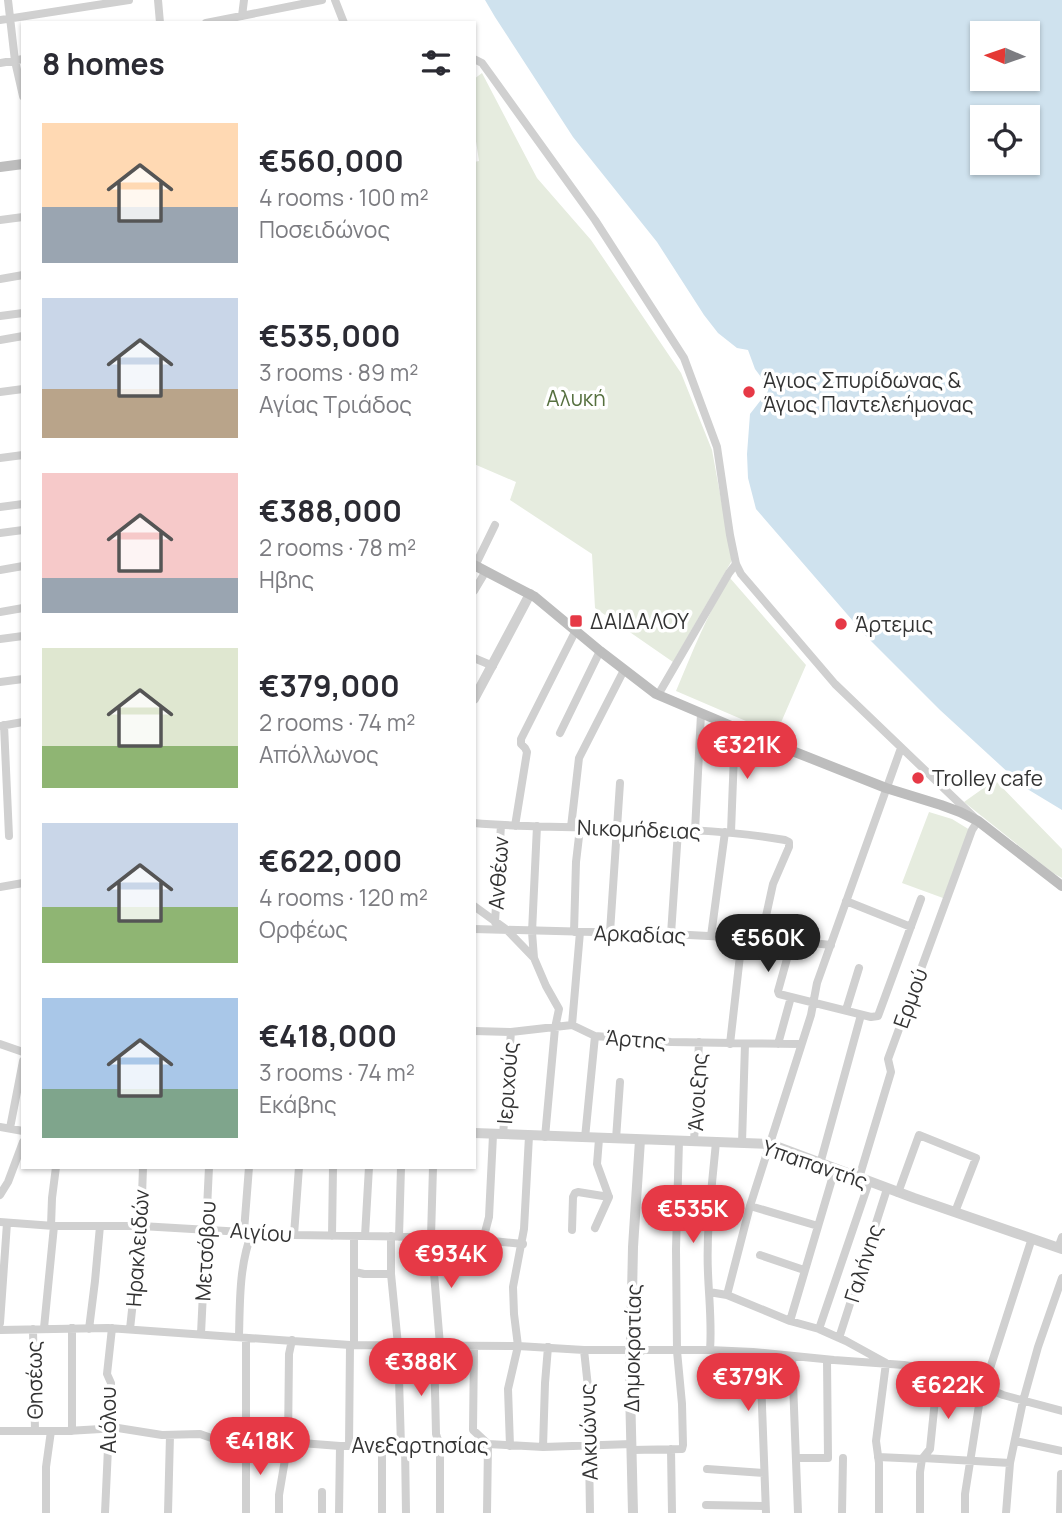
<!DOCTYPE html>
<meta charset="utf-8">
<style>
body{margin:0;font-family:Manrope,sans-serif;background:#f2f2f3;color:#2b2b33;height:100vh;display:flex;flex-direction:column;font-size:26px;white-space:nowrap}
*{box-sizing:border-box;margin:0}
p{font-size:23px;color:#7c7c81}
.icon{flex:none;width:38px;height:38px;fill:none;stroke:currentColor;stroke-width:2;stroke-linecap:round;stroke-linejoin:round}
.map{position:relative;flex:1;overflow:hidden}
.drawer{position:absolute;left:21px;top:21px;width:455px;height:1148px;display:flex;flex-direction:column;background:#fff;border-radius:0px;box-shadow:0 2px 5px #0004}
.drawer>*{flex:none}
.needle{width:46px;rotate:272deg}
.buttons{position:absolute;left:970px;top:21px;display:grid;gap:14px}
.buttons a{display:grid;place-items:center;width:70px;height:70px;border-radius:0px;background:#fff;box-shadow:0 2px 5px #0004;font-size:35px}
.price{position:absolute;translate:-50% -60px;padding:0 16px;border-radius:24px;background:#e63946;color:#fff;font-size:23px;line-height:46px;filter:drop-shadow(0 2px 4px #0008)}
.price::after{content:'';position:absolute;left:50%;top:42px;width:21px;height:16px;margin-left:-10px;background:inherit;clip-path:polygon(0 0,100% 0,50% 100%)}
.price.selected{background:#222;color:#fff}
ul{padding:0;list-style:none}
li{display:flex;align-items:center;gap:21px;height:175px;padding:0 21px}
li span{display:grid;place-items:center;flex:none;width:196px;height:140px;border-radius:0px;color:#555}
li>.icon{margin-inline-start:auto}
span .icon{width:84px;height:84px;fill:#fffc;stroke-width:1}
li b{font-size:30px}
h2{display:flex;justify-content:space-between;align-items:center;height:84px;padding:0 21px;font-size:30px}
.map>svg:first-child{display:block}
.green{fill:#e6ecdf}
.water{fill:#cfe2ee;fill-rule:evenodd}
.lines{fill:none;stroke-linecap:round;stroke-linejoin:round}
.minor{stroke:#d0d0d0;stroke-width:8}
.tertiary{stroke:#d0d0d0;stroke-width:10}
.secondary{stroke:#bdbdbd;stroke-width:10}
.poi-dot{fill:#e63946;stroke:#fff;stroke-width:2.5}
.labels{text-anchor:middle;dominant-baseline:central;stroke-width:7;stroke-linejoin:round;paint-order:stroke}
.poi-label{font-size:21px;fill:#333;stroke:#fff;text-anchor:start}
.park-label{font-size:21px;fill:#56703f;stroke:#fff}
.street-label{font-size:21px;fill:#333;stroke:#fff}
</style>
<div class="map">
<svg width="1062" height="1513" viewBox="0 0 1062 1513">
<rect width="100%" height="100%" fill="#fff"/>
<path class="green" d="M482 73 537 178 591 240 681 373 712 450 731 554V562L673 662 595 608 592 554 510 500 516 482 474 464V162L479 161 474 128V79Z
M730 578 806 665 776 734 676 691C692 653 707 614 730 578Z
M995 780 1062 849V878L1053 873 964 802Z
M929 812 952 819 970 830 943 898 902 883Z"/>
<path class="water" d="M485 0H1062V810L1024 787 940 710 866 636 756 509 748 478 747 454 750 414 768 391 767 385 755 369 748 350 737 348 718 333 704 315 657 242 573 137 495 17ZM982 33H1027V79H982ZM982 117H1027V163H982Z"/>
<g class="lines">
<path class="minor" d="M8 0 15 61 23 96
M158 0 160 23
M335 0 344 23
M242 16 244 0
M0 20 129 0
M206 23 322 0
M474 59 482 63 490 74 595 220 684 358 717 447 730 535 736 564 741 574 835 684 978 821 972 830 888 1059 891 1072 859 1178
M0 63 23 59
M0 220 23 217
M0 279 23 275
M0 316 23 313
M0 340 23 336
M0 392 23 389
M0 458 23 455
M0 507 23 504
M0 533 23 530
M475 566 495 525
M0 570 23 566
M474 591 486 571
M0 612 23 608
M0 639 23 636
M474 658 493 666
M0 682 23 679
M658 695 729 573 736 564
M4 725 9 836
M0 726 23 722
M560 733 600 651
M474 823C578 832 683 822 785 840L789 842V847L773 884 761 939
M515 826 527 752 525 748 521 744V739L576 630
M571 827 579 758 624 670
M695 831 701 714
M731 832 735 728
M0 887 23 883
M846 901 911 927
M474 906 507 930 534 958 546 986 559 1009 555 1028 545 1137
M495 922 501 825
M474 929 671 934 783 940 831 945
M574 932 576 862 580 828
M610 932 620 783
M671 934 678 831
M711 936 725 832
M534 958 532 932 537 826
M791 997 871 1017 878 1016 921 899
M846 1010 859 968
M572 1025 580 932
M474 1031 511 1032 572 1025 595 1036 671 1042 801 1044
M0 1044 23 1052
M730 1044 742 938
M778 1044 791 997 779 994 778 991 792 941
M0 1127 23 1131
M10 1128 23 1061
M503 1135 511 1032
M585 1138 595 1036
M616 1139 620 1082
M694 1142 699 1042
M742 1143 745 1044
M820 1164 861 1015
M433 1167 431 1237 440 1345
M898 1193 919 1135 976 1158 955 1212
M0 1195 8 1182 23 1142
M750 1206 818 1226
M0 1222 54 1226H141L294 1235 431 1237 483 1240 523 1244
M51 1226 52 1198 56 1167
M595 1228 609 1197 597 1164 599 1139
M572 1230 573 1197 575 1193 578 1192 609 1197
M244 1231 249 1167
M294 1235 299 1167
M332 1236 333 1167
M365 1236 369 1167
M391 1236V1274L398 1345 401 1446
M399 1237 401 1167
M483 1240 489 1217 493 1135
M1058 1248 1062 1237
M760 1255 804 1270
M355 1272 364 1274H391
M709 1292 727 1295 790 1321 819 1329 846 1341 886 1363 876 1441 879 1463V1513
M727 1295 750 1206 811 1015 817 983 901 748
M790 1321 835 1169
M0 1323 7 1223
M44 1328 54 1226
M72 1328V1431
M33 1329 35 1431
M89 1329 95 1281 100 1226
M130 1329 141 1226 143 1167
M819 1329 869 1182
M0 1330 108 1328 350 1345 518 1346 584 1350H632
M201 1334 209 1167
M239 1336C240 1301 239 1266 252 1232
M839 1338 887 1189
M354 1345V1237
M434 1346 436 1434 440 1446V1513
M474 1346 473 1430 488 1444 487 1513
M584 1350 588 1387 590 1513
M642 1350H710L753 1352 834 1360 904 1365 950 1373 1003 1395 1062 1411
M710 1350C712 1324 709 1299 708 1273 706 1230 712 1186 716 1142
M760 1353 766 1513
M792 1356 798 1513
M984 1387 1032 1238
M0 1431H67L118 1428 162 1435 200 1434 217 1440 264 1438 288 1442 340 1446H440L488 1444 543 1447 632 1444
M1015 1441 1062 1451
M349 1446 350 1345
M382 1446V1513
M405 1446 406 1513
M510 1446 508 1389 518 1346 514 1314 513 1287 524 1229 529 1136
M543 1447 545 1383 548 1347
M671 1449 672 1513
M632 1450 682 1449 683 1445 682 1404 677 1351 676 1249 679 1141
M878 1457 922 1459
M796 1458H828L827 1360
M923 1458 1010 1463
M707 1469 764 1473
M322 1492V1513
M706 1505 765 1506
M46 1513V1467L51 1431
M105 1513 111 1383 107 1374 112 1328
M168 1513 170 1435
M246 1513V1338
M279 1513V1495L288 1442 289 1354 292 1340
M339 1513 340 1446
M842 1513 843 1458
M920 1513V1472L922 1459 930 1449 936 1390V1370
M965 1513V1494L982 1386
M1006 1513 1010 1463 1023 1401 1038 1347 1062 1278
M1060 1513 1061 1474"/>
<path class="tertiary" d="M474 699 530 594
M474 1133 770 1144 914 1198 1062 1249
M632 1350H642
M633 1513 630 1389 633 1247 640 1140"/>
<path class="secondary" d="M0 167 23 164
M474 565 535 597 600 651 656 694 762 739 886 788 941 805 960 812 978 821 1062 886"/>
</g>
<g class="poi-dot">
<circle cx="749" cy="392" r="7"/>
<rect x="569" y="614" width="14" height="14" rx="3.5"/>
<circle cx="841" cy="624" r="7"/>
<circle cx="918" cy="778" r="7"/>
</g>
<g class="labels">
<g class="poi-label">
<text x="763" y="380">Άγιος Σπυρίδωνας &amp;<tspan x="763" dy="24">Άγιος Παντελεήμονας</tspan></text>
<text x="590" y="621">ΔΑΙΔΑΛΟΥ</text>
<text x="855" y="624">Άρτεμις</text>
<text x="932" y="778">Trolley cafe</text>
</g>
<g class="park-label">
<text x="576" y="398">Αλυκή</text>
</g>
<g class="street-label">
<text transform="translate(639 829) rotate(2)">Νικομήδειας</text>
<text transform="translate(498 873) rotate(-86)">Ανθέων</text>
<text transform="translate(640 934) rotate(2)">Αρκαδίας</text>
<text transform="translate(910 998) rotate(-70)">Ερμού</text>
<text transform="translate(636 1039) rotate(4)">Άρτης</text>
<text transform="translate(507 1083) rotate(-86)">Ιεριχούς</text>
<text transform="translate(697 1092) rotate(-87)">Άνοιξης</text>
<text transform="translate(815 1164) rotate(19)">Υπαπαντής</text>
<text transform="translate(261 1232) rotate(4)">Αιγίου</text>
<text transform="translate(137 1248) rotate(-86)">Ηρακλειδών</text>
<text transform="translate(205 1251) rotate(-87)">Μετσόβου</text>
<text transform="translate(863 1263) rotate(-72)">Γαλήνης</text>
<text transform="translate(632 1348) rotate(-89)">Δημοκρατίας</text>
<text transform="translate(34 1380) rotate(-91)">Θησέως</text>
<text transform="translate(108 1420) rotate(-90)">Αιόλου</text>
<text transform="translate(588 1432) rotate(-92)">Αλκυώνυς</text>
<text x="420" y="1445">Ανεξαρτησίας</text>
</g>
</g>
</svg>
<div class="buttons">
<a><svg class="needle" viewBox="-14 -14 28 28"><path d="M0-13l5 13h-10z" fill="#e53935"/><path d="M0 13l5-13h-10z" fill="#7c7c81"/></svg></a>
<a><svg class="icon" aria-label="locate" viewBox="0 0 24 24"><circle cx="12" cy="12" r="6"/><path d="M12 2v4M12 18v4M2 12h4M18 12h4"/></svg></a>
</div>
<b class="price" style="left:747px;top:781px">€321K</b>
<b class="price selected" style="left:768px;top:974px">€560K</b>
<b class="price" style="left:693px;top:1245px">€535K</b>
<b class="price" style="left:451px;top:1290px">€934K</b>
<b class="price" style="left:421px;top:1398px">€388K</b>
<b class="price" style="left:748px;top:1413px">€379K</b>
<b class="price" style="left:948px;top:1421px">€622K</b>
<b class="price" style="left:260px;top:1477px">€418K</b>
<section class="drawer">
<h2>8 homes<svg class="icon" aria-label="filters" viewBox="0 0 24 24"><path d="M4 7h16M4 17h16"/><circle cx="9" cy="7" r="2"/><circle cx="15" cy="17" r="2"/></svg></h2>
<ul>
<li><span style="background:linear-gradient(#ffd9b3 60%,#9aa5b1 0)"><svg class="icon" aria-label="home" viewBox="0 0 24 24"><path d="M3 11l9-7 9 7M6 9v11h12V9"/></svg></span><div><b>€560,000</b><p>4 rooms · 100 m²</p><p>Ποσειδώνος</p></div></li>
<li><span style="background:linear-gradient(#c9d6e8 65%,#b9a48a 0)"><svg class="icon" aria-label="home" viewBox="0 0 24 24"><path d="M3 11l9-7 9 7M6 9v11h12V9"/></svg></span><div><b>€535,000</b><p>3 rooms · 89 m²</p><p>Αγίας Τριάδος</p></div></li>
<li><span style="background:linear-gradient(#f6c9c9 75%,#9aa5b1 0)"><svg class="icon" aria-label="home" viewBox="0 0 24 24"><path d="M3 11l9-7 9 7M6 9v11h12V9"/></svg></span><div><b>€388,000</b><p>2 rooms · 78 m²</p><p>Ηβης</p></div></li>
<li><span style="background:linear-gradient(#dfe7d0 70%,#8fb573 0)"><svg class="icon" aria-label="home" viewBox="0 0 24 24"><path d="M3 11l9-7 9 7M6 9v11h12V9"/></svg></span><div><b>€379,000</b><p>2 rooms · 74 m²</p><p>Απόλλωνος</p></div></li>
<li><span style="background:linear-gradient(#c9d6e8 60%,#8fb573 0)"><svg class="icon" aria-label="home" viewBox="0 0 24 24"><path d="M3 11l9-7 9 7M6 9v11h12V9"/></svg></span><div><b>€622,000</b><p>4 rooms · 120 m²</p><p>Ορφέως</p></div></li>
<li><span style="background:linear-gradient(#a9c7e8 65%,#7fa58c 0)"><svg class="icon" aria-label="home" viewBox="0 0 24 24"><path d="M3 11l9-7 9 7M6 9v11h12V9"/></svg></span><div><b>€418,000</b><p>3 rooms · 74 m²</p><p>Εκάβης</p></div></li>
</ul>
</section>
</div>
